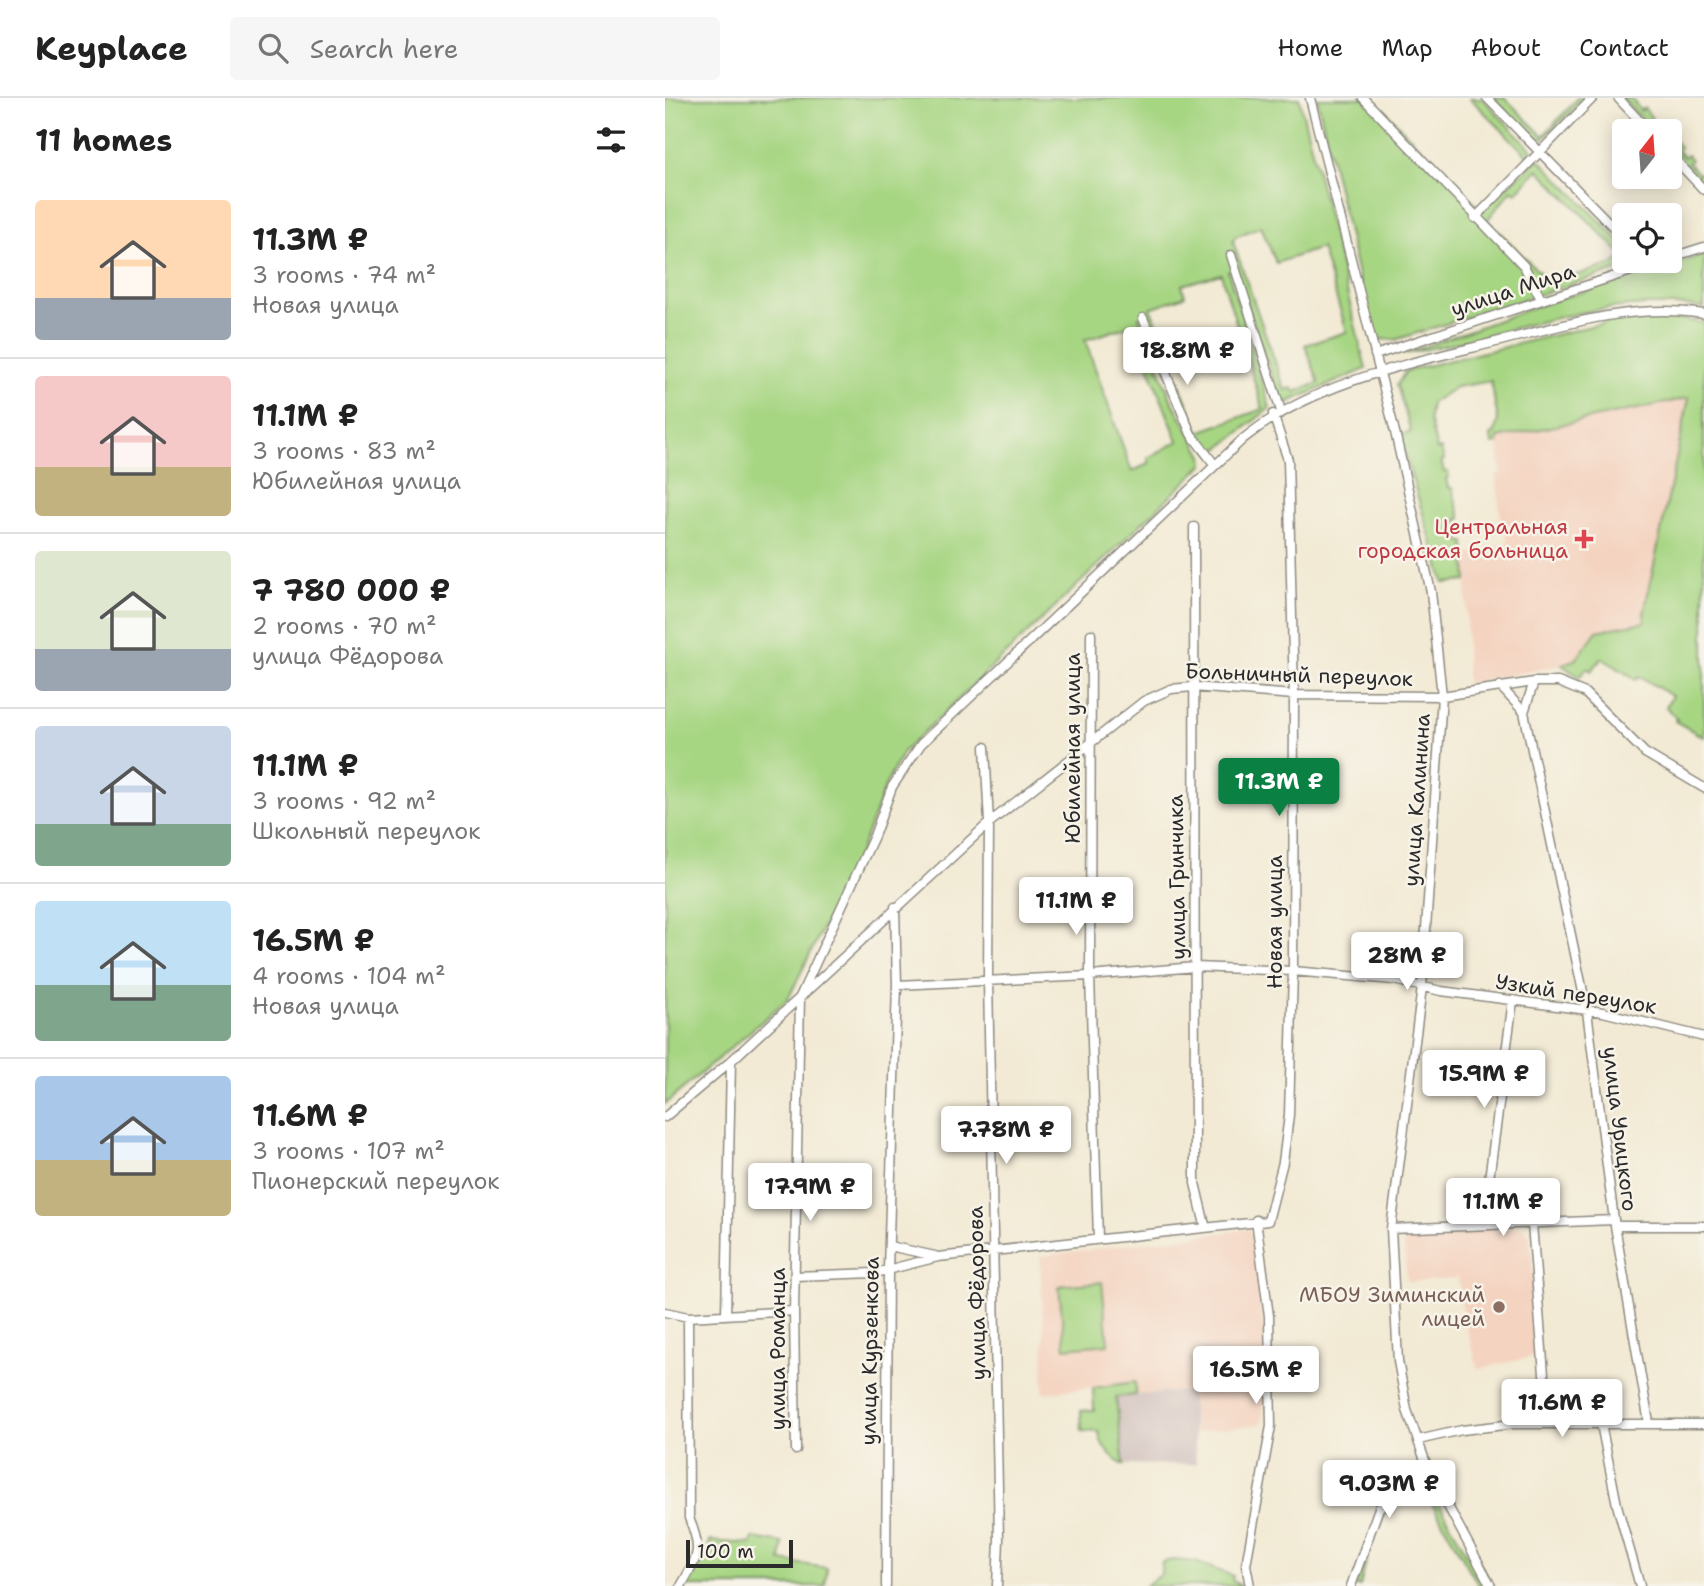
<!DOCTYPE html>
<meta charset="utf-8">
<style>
body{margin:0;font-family:"Shantell Sans",sans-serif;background:#f6f6f6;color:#222;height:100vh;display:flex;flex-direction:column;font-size:26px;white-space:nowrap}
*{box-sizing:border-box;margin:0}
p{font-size:23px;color:#767676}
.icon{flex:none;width:38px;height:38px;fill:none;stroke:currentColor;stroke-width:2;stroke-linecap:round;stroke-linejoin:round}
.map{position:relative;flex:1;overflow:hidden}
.side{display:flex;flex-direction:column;background:#fff;width:665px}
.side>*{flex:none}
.needle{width:46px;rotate:17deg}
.buttons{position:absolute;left:947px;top:21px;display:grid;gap:14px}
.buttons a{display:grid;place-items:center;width:70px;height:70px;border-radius:7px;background:#fff;box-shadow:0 4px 18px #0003;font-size:35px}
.scale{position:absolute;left:21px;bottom:18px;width:107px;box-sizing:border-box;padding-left:7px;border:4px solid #2b2b2b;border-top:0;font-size:19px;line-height:24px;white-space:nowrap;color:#2b2b2b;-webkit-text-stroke:5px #f7f3e8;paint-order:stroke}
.price{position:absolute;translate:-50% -60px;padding:0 16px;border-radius:7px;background:#fff;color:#222;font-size:23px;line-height:46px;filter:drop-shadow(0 2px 4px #0008)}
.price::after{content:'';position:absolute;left:50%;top:42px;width:21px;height:16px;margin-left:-10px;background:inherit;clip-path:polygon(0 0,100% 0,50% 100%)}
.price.selected{background:#0b8043;color:#fff}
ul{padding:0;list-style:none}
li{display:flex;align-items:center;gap:21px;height:175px;padding:0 35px}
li+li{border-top:2px solid #e0e0e0}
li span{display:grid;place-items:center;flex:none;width:196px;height:140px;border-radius:7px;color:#555}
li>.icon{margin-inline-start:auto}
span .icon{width:84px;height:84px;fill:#fffc;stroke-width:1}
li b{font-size:30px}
h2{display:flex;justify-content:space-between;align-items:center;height:84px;padding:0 35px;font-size:30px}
header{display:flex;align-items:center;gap:42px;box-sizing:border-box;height:98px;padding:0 35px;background:#fff;border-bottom:2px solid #e0e0e0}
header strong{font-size:33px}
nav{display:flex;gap:38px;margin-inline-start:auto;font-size:24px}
.search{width:490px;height:63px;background:#f6f6f6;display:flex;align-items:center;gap:18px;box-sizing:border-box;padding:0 24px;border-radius:7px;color:#767676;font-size:26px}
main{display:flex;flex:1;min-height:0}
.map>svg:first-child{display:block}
.built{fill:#f4d3c0}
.industrial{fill:#d0c0bc}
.green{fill:#a7d683;stroke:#698057;stroke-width:2;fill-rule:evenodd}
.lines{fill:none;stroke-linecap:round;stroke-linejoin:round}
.minor-casing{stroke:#8e8a80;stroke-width:11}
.minor{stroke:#fff;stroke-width:8}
.health-dot{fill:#e0444e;stroke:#f7f3e8;stroke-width:2.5}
.education-dot{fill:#8d6e63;stroke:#f7f3e8;stroke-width:2.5}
.labels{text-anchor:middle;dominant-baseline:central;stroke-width:5;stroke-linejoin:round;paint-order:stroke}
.street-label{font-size:21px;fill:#2b2b2b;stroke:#f7f3e8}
.health-label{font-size:21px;fill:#be3a42;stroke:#f7f3e8;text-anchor:end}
.education-label{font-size:21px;fill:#785e54;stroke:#f7f3e8;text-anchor:end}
</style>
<header>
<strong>Keyplace</strong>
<div class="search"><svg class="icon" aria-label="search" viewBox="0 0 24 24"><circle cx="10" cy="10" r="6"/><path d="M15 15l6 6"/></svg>Search here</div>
<nav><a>Home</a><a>Map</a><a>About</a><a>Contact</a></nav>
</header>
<main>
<section class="side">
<h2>11 homes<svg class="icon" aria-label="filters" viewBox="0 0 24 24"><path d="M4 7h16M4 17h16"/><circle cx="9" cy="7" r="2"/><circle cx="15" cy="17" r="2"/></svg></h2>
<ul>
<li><span style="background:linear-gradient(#ffd9b3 70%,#9aa5b1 0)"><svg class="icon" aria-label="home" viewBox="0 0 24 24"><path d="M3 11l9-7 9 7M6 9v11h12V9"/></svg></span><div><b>11.3M ₽</b><p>3 rooms · 74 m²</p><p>Новая улица</p></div></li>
<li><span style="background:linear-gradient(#f6c9c9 65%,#c2b280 0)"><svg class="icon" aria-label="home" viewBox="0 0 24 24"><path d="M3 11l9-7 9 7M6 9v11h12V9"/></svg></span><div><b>11.1M ₽</b><p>3 rooms · 83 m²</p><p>Юбилейная улица</p></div></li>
<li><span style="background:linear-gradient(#dfe7d0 70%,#9aa5b1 0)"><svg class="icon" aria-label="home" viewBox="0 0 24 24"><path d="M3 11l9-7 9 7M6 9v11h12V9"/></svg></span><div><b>7 780 000 ₽</b><p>2 rooms · 70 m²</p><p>улица Фёдорова</p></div></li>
<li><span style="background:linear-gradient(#c9d6e8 70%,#7fa58c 0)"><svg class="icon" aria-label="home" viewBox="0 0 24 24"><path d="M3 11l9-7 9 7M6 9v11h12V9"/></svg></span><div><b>11.1M ₽</b><p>3 rooms · 92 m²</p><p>Школьный переулок</p></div></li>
<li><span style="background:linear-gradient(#bfe0f5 60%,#7fa58c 0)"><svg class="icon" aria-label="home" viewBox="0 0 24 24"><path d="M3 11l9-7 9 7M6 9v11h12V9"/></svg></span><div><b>16.5M ₽</b><p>4 rooms · 104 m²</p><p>Новая улица</p></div></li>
<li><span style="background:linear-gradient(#a9c7e8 60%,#c2b280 0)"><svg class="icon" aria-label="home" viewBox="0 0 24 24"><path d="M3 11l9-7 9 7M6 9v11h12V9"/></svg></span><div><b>11.6M ₽</b><p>3 rooms · 107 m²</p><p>Пионерский переулок</p></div></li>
</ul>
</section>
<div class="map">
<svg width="1039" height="1488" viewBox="0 0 1039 1488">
<rect width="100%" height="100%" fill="#f7f3e8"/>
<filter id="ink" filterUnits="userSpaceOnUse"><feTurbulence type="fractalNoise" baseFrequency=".0143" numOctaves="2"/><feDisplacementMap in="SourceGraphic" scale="14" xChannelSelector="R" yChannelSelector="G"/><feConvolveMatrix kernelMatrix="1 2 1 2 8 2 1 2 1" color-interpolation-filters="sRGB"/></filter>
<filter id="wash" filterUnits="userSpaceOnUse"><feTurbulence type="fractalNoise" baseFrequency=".00686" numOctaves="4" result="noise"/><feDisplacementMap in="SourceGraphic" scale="28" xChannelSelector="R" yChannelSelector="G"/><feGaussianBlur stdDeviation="1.57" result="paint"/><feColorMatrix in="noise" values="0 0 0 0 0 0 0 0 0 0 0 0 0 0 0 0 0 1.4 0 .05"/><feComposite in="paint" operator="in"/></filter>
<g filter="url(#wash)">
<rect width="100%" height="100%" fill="#f2ead4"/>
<path class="built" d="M1024 300 979 515 980 524 922 543 911 561 897 567 801 586 802 457 843 445 839 423H836L831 377 836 376 832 340Z
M857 1129 865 1136 874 1257 813 1271 799 1222 793 1180 742 1184 738 1136Z
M585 1131 599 1233 601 1299 597 1326 530 1334 526 1293 471 1297 470 1284 378 1295 379 1241 375 1158Z"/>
<path class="industrial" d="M526 1293 531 1366 459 1367 451 1298Z"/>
<path class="green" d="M0 0H634L701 271 621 305 616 304 570 170 563 173 605 310 547 356 527 332 478 217 474 219 506 301 538 358 539 366 238 654 222 684 196 751 123 901 0 1006ZM596 128 611 165 656 150 682 234 640 247 654 285 630 294 627 290 620 292 568 144 570 139ZM556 176 598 311 534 334 505 263 508 261 485 210 520 198 517 187ZM467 227 513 343 483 360 484 365 467 374 420 242Z
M652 0H707L815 111 874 61 959 147V163H967L961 169 730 242 712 241 696 190ZM873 71 957 157 949 166 888 184 882 182 822 122 847 92 851 95Z
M805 0H817L868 53 863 58Z
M828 0H840L878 38 913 0H920L874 45Z
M957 0H966L976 13 979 10 987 20 985 23 1001 33H988Z
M1005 37 1015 49 1012 53 1019 59 1022 57 1026 62 1023 65 1034 76 1039 75V90L1005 51Z
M1039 157V210C939 194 837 239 739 256L878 206Z
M1004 219 1039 225V639L1010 623 1012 621 1001 609 1007 598 974 578 971 582 937 560 926 573 922 570 914 579 897 567 911 561 932 533 980 524 979 515 1024 300 833 340V345L827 346 826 337 830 335 833 322 826 283 791 289 766 305 764 320 772 352 776 351 779 362 776 363 779 374H783L784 379 781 380 783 390H787L796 421 792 422 796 444H800L802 483 779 485 734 337 746 334 732 287 741 273 955 221Z
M437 1184 443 1246 400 1250 394 1188Z
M470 1284 471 1297 451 1299 459 1367C446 1361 435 1347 434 1334L417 1333 416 1313 429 1312 428 1290Z
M759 1379 820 1488H814L757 1388 723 1409 706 1444 695 1488H690L721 1407Z
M88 1440 118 1445 116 1463 162 1470 160 1488H20L40 1461 45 1443 87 1446Z
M508 1462 530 1464 568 1478 567 1482 576 1488H480L496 1476 497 1464Z"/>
</g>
<g filter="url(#ink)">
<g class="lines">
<g class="minor-casing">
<path id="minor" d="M645 0 730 334 766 494 777 598 757 889 726 1131 733 1263 742 1312 763 1371 826 1488
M698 0 859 168 876 201
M822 0 959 140
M953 0 984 33
M1004 55 1039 92
M810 120 928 0
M566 157 616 313
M1004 160 1039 149
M478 220 526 336 550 367
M710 257 996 163
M529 429 530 1085 540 1127
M426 536 425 878 433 1141
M835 588 859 614 922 913 949 1122 984 1325
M859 614 869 584
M320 649 324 725 323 882 334 1442 332 1488
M232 887 425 878 530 869 628 873 729 882 776 893 938 914 1039 939
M0 1019 66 963 324 725 479 603 506 591 528 589 629 597 777 598 869 584H893L920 595 980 655 1039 690
M818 1126 848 902
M867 1126 883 1326
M950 1128H1039
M726 1131 949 1122
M224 1148 270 1158
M130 1178 210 1175 273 1159 603 1123 618 1064 624 1017 628 873 629 597 623 362 608 316
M0 1214 23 1219 129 1213
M61 1217 66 963
M936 1326 952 1407 975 1488
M753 1342 797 1332 848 1326H1039
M131 1352 129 1213 135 899 209 738 227 689 256 646 578 341C650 283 747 265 835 243 903 226 968 205 1039 216
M16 1488C33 1458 38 1453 24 1420L23 1219
M221 1488 223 1171 232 887 230 809
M585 1488 581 1467 606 1328 604 1218 591 1122
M686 1488 714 1410 763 1371"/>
</g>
<use href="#minor" class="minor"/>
</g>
</g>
<path class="health-dot" d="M915.5 430.5h7v7h7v7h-7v7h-7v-7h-7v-7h7z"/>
<circle class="education-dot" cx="834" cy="1209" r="7"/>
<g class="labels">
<g class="street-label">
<text transform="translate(848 192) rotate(-18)">улица Мира</text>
<text transform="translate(634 577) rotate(2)">Больничный переулок</text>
<text transform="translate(408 650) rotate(-90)">Юбилейная улица</text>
<text transform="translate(752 702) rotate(-86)">улица Калинина</text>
<text transform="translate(512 779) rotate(-91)">улица Гринчика</text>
<text transform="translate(610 824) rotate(-90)">Новая улица</text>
<text transform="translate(911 896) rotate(9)">Узкий переулок</text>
<text transform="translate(955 1031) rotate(83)">улица Урицкого</text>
<text transform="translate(312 1195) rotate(-91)">улица Фёдорова</text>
<text transform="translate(113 1251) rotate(-90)">улица Романца</text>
<text transform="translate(205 1253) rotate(-89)">улица Курзенкова</text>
</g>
<g class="health-label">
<text x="903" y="429">Центральная<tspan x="903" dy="24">городская больница</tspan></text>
</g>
<g class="education-label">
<text x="820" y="1197">МБОУ Зиминский<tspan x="820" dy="24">лицей</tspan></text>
</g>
</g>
</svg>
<div class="buttons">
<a><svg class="needle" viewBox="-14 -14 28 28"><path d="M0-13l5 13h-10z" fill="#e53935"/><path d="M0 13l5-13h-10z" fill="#767676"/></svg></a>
<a><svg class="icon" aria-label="locate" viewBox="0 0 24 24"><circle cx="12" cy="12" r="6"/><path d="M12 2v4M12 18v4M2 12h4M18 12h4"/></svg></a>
</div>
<div class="scale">100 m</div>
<b class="price" style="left:522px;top:289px">18.8M ₽</b>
<b class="price selected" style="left:614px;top:720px">11.3M ₽</b>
<b class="price" style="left:411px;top:839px">11.1M ₽</b>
<b class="price" style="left:742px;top:894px">28M ₽</b>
<b class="price" style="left:819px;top:1012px">15.9M ₽</b>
<b class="price" style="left:341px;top:1068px">7.78M ₽</b>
<b class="price" style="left:145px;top:1125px">17.9M ₽</b>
<b class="price" style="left:838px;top:1140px">11.1M ₽</b>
<b class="price" style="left:591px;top:1308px">16.5M ₽</b>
<b class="price" style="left:897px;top:1341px">11.6M ₽</b>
<b class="price" style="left:724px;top:1422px">9.03M ₽</b>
</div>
</main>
